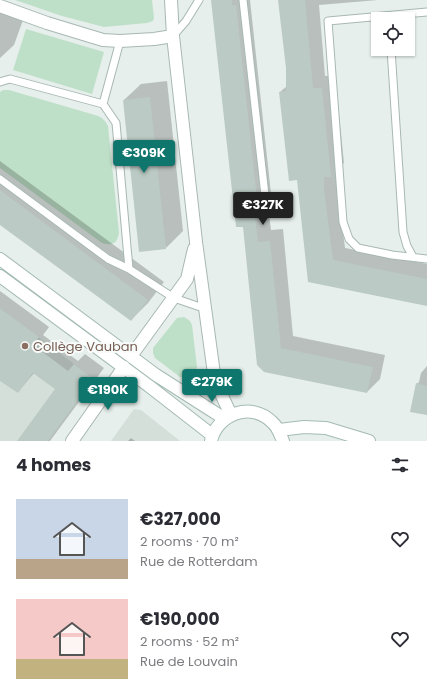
<!DOCTYPE html>
<meta charset="utf-8">
<style>
body{margin:0;font-family:Poppins,sans-serif;background:#f2f2f3;color:#2b2b33;height:100vh;display:flex;flex-direction:column;font-size:15px;white-space:nowrap}
*{box-sizing:border-box;margin:0}
p{font-size:13px;color:#7c7c81}
.icon{flex:none;width:22px;height:22px;fill:none;stroke:currentColor;stroke-width:2;stroke-linecap:round;stroke-linejoin:round}
.map{position:relative;height:441px;overflow:hidden}
.drawer{display:flex;flex-direction:column;background:#fff;flex:1}
.drawer>*{flex:none}
.tools{position:absolute;left:371px;top:12px;display:grid;gap:8px}
.tools a{display:grid;place-items:center;width:44px;height:44px;border-radius:0px;background:#fff;box-shadow:0 1px 3px #0004;font-size:20px}
.price{position:absolute;translate:-50% -34px;padding:0 9px;border-radius:4px;background:#0f766e;color:#fff;font-size:13px;line-height:26px;filter:drop-shadow(0 1px 2px #0008)}
.price::after{content:'';position:absolute;left:50%;top:24px;width:12px;height:9px;margin-left:-6px;background:inherit;clip-path:polygon(0 0,100% 0,50% 100%)}
.price.selected{background:#222;color:#fff}
ul{padding:0;list-style:none}
li{display:flex;align-items:center;gap:12px;height:100px;padding:0 16px}
li span{display:grid;place-items:center;flex:none;width:112px;height:80px;border-radius:0px;color:#555}
li>.icon{margin-inline-start:auto}
span .icon{width:48px;height:48px;fill:#fffc;stroke-width:1}
li b{font-size:17px}
h2{display:flex;justify-content:space-between;align-items:center;height:48px;padding:0 16px;font-size:17px}
.map>svg:first-child{display:block}
.built{fill:#d4dfda}
.green{fill:#bfe0c8}
.shadow{fill:#0003}
.building{fill:#bbcac4}
.lines{fill:none;stroke-linecap:round;stroke-linejoin:round}
.lane-casing{stroke:#a8b8b2;stroke-width:9}
.street-casing{stroke:#a8b8b2;stroke-width:14}
.secondary-casing{stroke:#a4bbb3;stroke-width:14}
.lane{stroke:#fff;stroke-width:7}
.street{stroke:#fff;stroke-width:12}
.secondary{stroke:#fff;stroke-width:12}
.education-dot{fill:#8d6e63;stroke:#f7fbf9;stroke-width:1.5}
.labels{text-anchor:middle;dominant-baseline:central;stroke-width:4;stroke-linejoin:round;paint-order:stroke}
.education-label{font-size:13px;fill:#785e54;stroke:#f7fbf9;text-anchor:start}
</style>
<div class="map">
<svg width="427" height="441" viewBox="0 0 427 441">
<rect width="100%" height="100%" fill="#e6efeb"/>
<path class="built" d="M0 308 94 379 48 441H0Z
M134 409 141 410 180 441H111Z"/>
<path class="green" d="M15 0H152L154 18 153 21 147 23 104 27 62 16Z
M26 29 104 52 92 94 13 70Z
M3 90H9L95 115C102 117 105 120 108 126L119 233C117 244 112 246 102 243L0 168V92Z
M184 317 190 321 192 325 197 367 194 375 187 377H180L155 358 153 353V348L177 318Z"/>
<path class="shadow" d="M212 0H250L272 203 268 207 271 230 283 229 293 336 385 355 380 379 367 392 264 371Z
M279 0H378L319 5 325 76 335 75 344 163 336 170V176L345 248 427 264V305L337 286 298 179 280 92 287 86V68Z
M0 11 23 20 14 45 0 58Z
M167 81 183 231 166 248 124 100 141 84Z
M0 161 164 282 148 303 131 320 0 223Z
M0 291 49 327 43 335 78 361 85 354 104 368 50 441H18L56 389 34 373 18 392 0 380Z
M427 366V415L417 384 419 382 421 373Z
M131 438 135 441H128Z"/>
<path class="building" d="M211 0H232V5H236L259 217H255L258 242 270 241 281 348 373 367 367 393 264 372 257 365 243 227H236Z
M278 0H305L313 88H322L331 177H324V189L333 260 427 279V306L308 282 297 180 289 181 279 92 286 91V68Z
M150 97 166 249 139 252 123 100Z
M0 190 148 300 131 321 0 225Z
M0 308 39 337 33 345 68 371 74 364 94 379 48 441H17L55 389 33 373 18 393 0 381Z
M416 383 427 386V415L410 412Z"/>
<g class="lines">
<g class="lane-casing">
<path id="lane" d="M243 0 267 213
M427 12 328 21 343 222 349 239 358 248 392 255 427 259
M173 36 186 21 199 0
M391 49 403 232 407 246 413 257
M0 82 10 79 103 104 120 41
M103 104 116 123 129 269
M0 179 108 259 129 269 174 298 206 309"/>
</g>
<g class="street-casing">
<path id="street" d="M171 0 173 36 196 242 215 381 231 415
M0 6 47 23 103 40 120 41 154 39 173 36
M131 356 187 279 194 249
M72 441 124 367"/>
</g>
<g class="secondary-casing">
<path id="secondary" d="M0 259 156 375 225 419
M0 276 149 386 212 435
M279 430 304 427 326 428 369 441
M211 441C217 414 251 401 272 422 278 427 280 434 283 441"/>
</g>
<use href="#lane" class="lane"/>
<use href="#street" class="street"/>
<use href="#secondary" class="secondary"/>
</g>
<circle class="education-dot" cx="25" cy="346" r="4"/>
<g class="labels">
<g class="education-label">
<text x="33" y="346">Collège Vauban</text>
</g>
</g>
</svg>
<div class="tools">
<a><svg class="icon" aria-label="locate" viewBox="0 0 24 24"><circle cx="12" cy="12" r="6"/><path d="M12 2v4M12 18v4M2 12h4M18 12h4"/></svg></a>
</div>
<b class="price" style="left:144px;top:174px">€309K</b>
<b class="price selected" style="left:263px;top:226px">€327K</b>
<b class="price" style="left:212px;top:403px">€279K</b>
<b class="price" style="left:108px;top:411px">€190K</b>
</div>
<section class="drawer">
<h2>4 homes<svg class="icon" aria-label="filters" viewBox="0 0 24 24"><path d="M4 7h16M4 17h16"/><circle cx="9" cy="7" r="2"/><circle cx="15" cy="17" r="2"/></svg></h2>
<ul>
<li><span style="background:linear-gradient(#c9d6e8 75%,#b9a48a 0)"><svg class="icon" aria-label="home" viewBox="0 0 24 24"><path d="M3 11l9-7 9 7M6 9v11h12V9"/></svg></span><div><b>€327,000</b><p>2 rooms · 70 m²</p><p>Rue de Rotterdam</p></div><svg class="icon" aria-label="heart" viewBox="0 0 24 24"><path d="M12 20l-8-8c-3-5 5-10 8-4 3-6 11-1 8 4z"/></svg></li>
<li><span style="background:linear-gradient(#f6c9c9 75%,#c2b280 0)"><svg class="icon" aria-label="home" viewBox="0 0 24 24"><path d="M3 11l9-7 9 7M6 9v11h12V9"/></svg></span><div><b>€190,000</b><p>2 rooms · 52 m²</p><p>Rue de Louvain</p></div><svg class="icon" aria-label="heart" viewBox="0 0 24 24"><path d="M12 20l-8-8c-3-5 5-10 8-4 3-6 11-1 8 4z"/></svg></li>
</ul>
</section>
